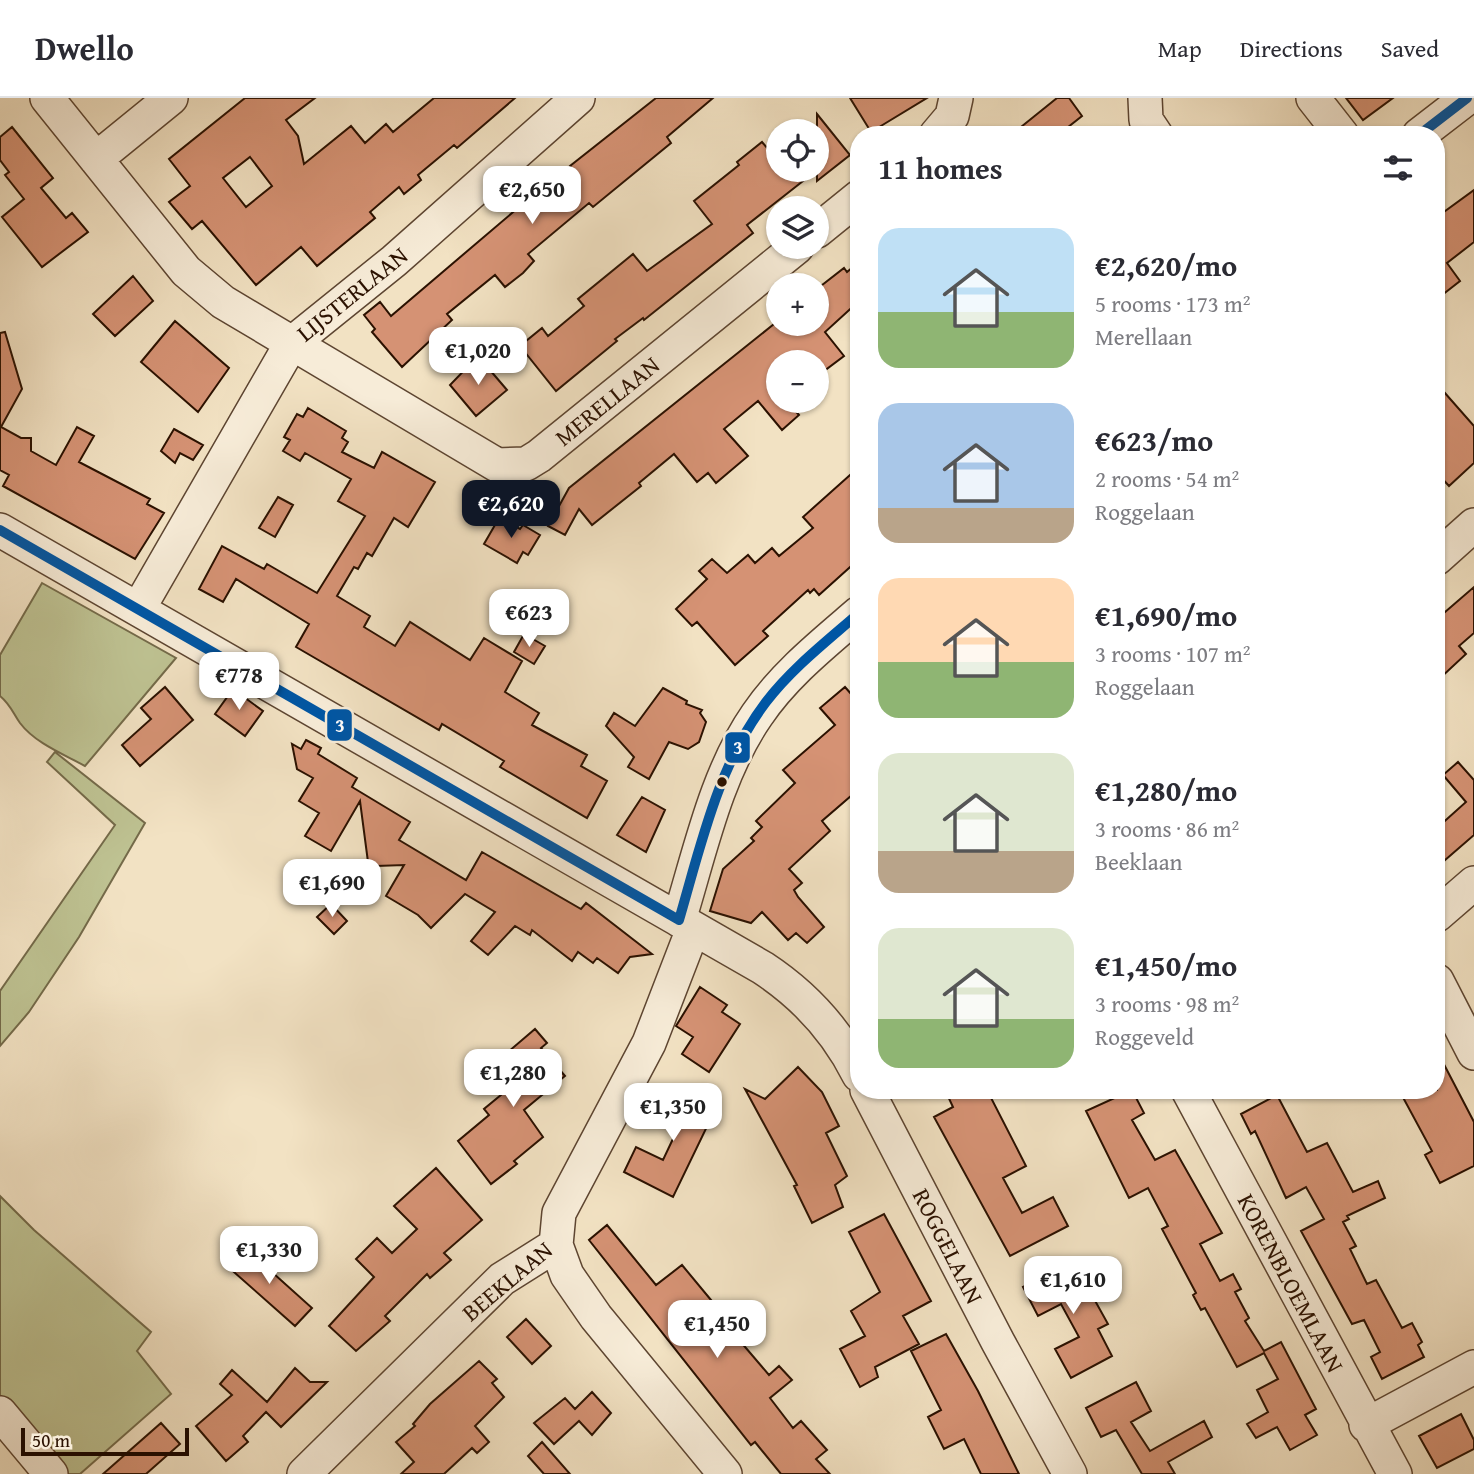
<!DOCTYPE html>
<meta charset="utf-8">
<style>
body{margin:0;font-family:"Gentium Book Plus",serif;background:#f2f2f3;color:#2b2b33;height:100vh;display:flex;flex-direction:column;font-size:26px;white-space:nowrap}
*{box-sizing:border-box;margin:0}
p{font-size:23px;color:#7c7c81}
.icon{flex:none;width:38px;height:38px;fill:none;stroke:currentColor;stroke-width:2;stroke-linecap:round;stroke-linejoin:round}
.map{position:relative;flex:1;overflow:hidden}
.details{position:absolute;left:850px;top:28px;width:595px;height:973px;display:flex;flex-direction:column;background:#fff;border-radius:28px;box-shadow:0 2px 5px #0004}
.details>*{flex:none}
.controls{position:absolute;left:766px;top:21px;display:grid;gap:14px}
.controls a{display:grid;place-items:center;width:63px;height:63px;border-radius:50%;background:#fff;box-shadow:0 2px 5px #0004;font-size:35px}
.scale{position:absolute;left:21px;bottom:18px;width:168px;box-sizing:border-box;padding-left:7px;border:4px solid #2b1100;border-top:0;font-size:19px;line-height:24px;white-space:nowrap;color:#2b1100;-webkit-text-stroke:5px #f7ecd8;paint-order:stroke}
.price{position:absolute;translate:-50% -60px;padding:0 16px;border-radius:14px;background:#fff;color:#222;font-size:23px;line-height:46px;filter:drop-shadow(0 2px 4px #0008)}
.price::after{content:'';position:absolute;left:50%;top:42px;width:21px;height:16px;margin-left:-10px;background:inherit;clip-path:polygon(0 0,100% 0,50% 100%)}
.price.active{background:#111827;color:#fff}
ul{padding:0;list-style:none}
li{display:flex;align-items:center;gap:21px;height:175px;padding:0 28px}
li span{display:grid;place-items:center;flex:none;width:196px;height:140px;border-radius:21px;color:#555}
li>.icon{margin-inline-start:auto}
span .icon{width:84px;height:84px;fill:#fffc;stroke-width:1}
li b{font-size:30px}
h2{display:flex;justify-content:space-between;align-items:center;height:84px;padding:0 28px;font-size:30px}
header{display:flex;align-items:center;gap:42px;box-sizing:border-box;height:98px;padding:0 35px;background:#fff;border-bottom:2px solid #e1e1e2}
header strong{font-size:33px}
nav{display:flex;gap:38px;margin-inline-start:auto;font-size:24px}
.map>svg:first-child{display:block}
.green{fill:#bec292;stroke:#746a49;stroke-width:2}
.building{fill:#d59274;stroke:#2b1100;stroke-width:2;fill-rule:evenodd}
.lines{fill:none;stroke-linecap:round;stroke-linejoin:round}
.minor-casing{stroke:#5d4531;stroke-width:36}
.minor{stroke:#f7ecd8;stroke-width:33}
.bus-1-casing{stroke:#f7ecd8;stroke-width:16}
.bus-1{stroke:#0056a4;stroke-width:10}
.bus-dot{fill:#2b1100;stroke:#f7ecd8;stroke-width:2.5}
.labels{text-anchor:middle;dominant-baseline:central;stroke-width:5;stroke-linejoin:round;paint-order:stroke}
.street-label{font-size:24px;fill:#2b1100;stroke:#f7ecd8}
.line-badge{stroke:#f7ecd8;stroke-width:2.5}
.badge-label{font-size:19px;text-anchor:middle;font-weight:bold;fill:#fff}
</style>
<header>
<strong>Dwello</strong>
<nav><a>Map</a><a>Directions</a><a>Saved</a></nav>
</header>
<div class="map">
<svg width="1474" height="1376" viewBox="0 0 1474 1376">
<rect width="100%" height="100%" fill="#f2e2c3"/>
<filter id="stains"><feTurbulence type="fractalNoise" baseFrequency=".00286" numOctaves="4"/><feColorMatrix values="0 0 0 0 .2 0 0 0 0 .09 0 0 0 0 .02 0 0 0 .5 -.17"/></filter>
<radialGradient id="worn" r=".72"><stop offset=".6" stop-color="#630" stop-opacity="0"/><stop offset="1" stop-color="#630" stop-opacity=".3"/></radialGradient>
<path class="green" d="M42 485 176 560 85 668C63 656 35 645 20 625 13 615 10 606 0 598V557Z
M55 654 145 725 79 839 29 914 0 948V893L115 727 47 664Z
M0 1098 34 1132 151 1234 137 1253 171 1296 80 1376H60L0 1301Z"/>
<path class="building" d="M245 0H315L286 22 298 38 304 66 351 28 365 45 386 26 393 34 434 0H515L457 50 454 47 418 77 421 82 404 96 399 89 370 114 375 120 317 168 301 149 256 187 202 123 192 131 169 104 190 88 169 61ZM250 59 272 88 246 109 223 80Z
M656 0H713L667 39 671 45 593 109 589 105 528 156 534 163 523 175 505 189 495 177 447 216 452 222 402 269 372 234 375 231 364 217 380 204 391 218 539 92 543 96 572 71 570 68Z
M850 0H927L871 34Z
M1057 0H1069L1082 18 1058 37H1011Z
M1346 0H1393L1363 22Z
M817 16 850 57 817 83Z
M12 29 53 80 41 90 66 120 72 115 88 134 42 169 2 119 24 101 5 77 9 74 0 62V39Z
M762 44 779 64V72H817L747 127 753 135 644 222 643 220 615 241 617 243 556 293 520 248 542 230 548 238 584 208 578 201 633 156 647 173 712 126 694 103 739 67 737 64Z
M1474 92V144L1447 165 1460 183 1437 201V119Z
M859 164V203L825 234 844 258 824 273 817 264H779V303H787L799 317 782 332 758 303 724 331 748 358 716 385 708 375 697 384 674 356 639 385 641 388 592 427 579 411 565 437 548 428 569 390 774 226H817V191L844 170 847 174Z
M133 178 153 203 115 238 93 216Z
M175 223 229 270 198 314 141 264Z
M5 234 22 291 1 329 21 340H31V353L56 367 77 329 94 338 79 364 150 401 147 406 164 415 135 461 3 388 9 377 0 372V235Z
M478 258 507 292 476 318 450 287Z
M1437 286 1474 328V365L1449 388 1437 375Z
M308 310 346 333 342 340 348 344 342 354 374 370 382 354 435 384 408 429 394 420 372 458 367 455 358 471 354 469 337 498 370 518 364 529 395 548 410 524 470 562 484 540 522 563 505 594 539 615 532 627 587 657 581 668 607 683 587 720 500 669 504 663 442 626 439 632 296 549 309 526 236 481 223 504 199 491 222 448 264 471 267 466 317 495 365 418 338 403 351 381 305 355 300 363 283 353 290 342 284 339 297 316 303 319Z
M174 331 203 347 193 362 180 355 175 365 161 353Z
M859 369V461L819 497 814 491 810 495 808 492 763 533 768 538 735 567 697 524 692 528 676 511 707 481 699 473 712 461 727 475 748 457 755 465 772 450 779 458 813 430 803 419Z
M278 399 293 407 275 439 259 430Z
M499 420 520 431 523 427 540 437 528 457 523 454 517 465 484 446Z
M1474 489V535L1459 548 1466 556 1437 583V521Z
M524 536 545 548 534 566 514 554Z
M165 589 193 622 140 668 122 647 151 621 141 610Z
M845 589 859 605V691L822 723 830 733 789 771 802 785 794 792 798 799 824 829 807 845 796 835 788 842 762 814 751 825 710 813 723 771 754 743 751 740 762 729 756 723 795 685 783 672 835 627 820 610Z
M663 590 687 603 686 606 702 612 700 615 706 624 699 644 688 651 669 644 649 681 628 669 634 659 606 628 614 615 635 628Z
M233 591 263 613 245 638 215 616Z
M306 642 321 650 318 656 357 680 352 689 410 724 399 742 466 782 482 754 581 811 586 805 652 856 630 859 618 875 597 860 593 865 578 854 572 863 532 832 530 837 515 828 488 857 471 843 495 814 465 796 431 830 418 817 386 798 404 767 376 768 368 764 360 703 331 753 305 738 319 715 299 703 313 680 297 671 292 646 301 651Z
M1458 664 1474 682V737L1437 769V730L1466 704 1443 677Z
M642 699 665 712 646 754 617 737Z
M331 806 347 823 334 836 317 819Z
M700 889 727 907 722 914 740 926 709 974 682 956 693 939 676 928Z
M535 931 547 945 541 950 565 978 524 1012 543 1039 514 1063 517 1066 491 1086 458 1043 489 1017 484 1011 513 987 495 965Z
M1437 953 1474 1024V1068L1440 1085 1425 1057 1432 1053 1399 992H1437Z
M798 969 822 994 839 1028 826 1035 847 1078 835 1087 843 1109 812 1125 794 1088 797 1087 745 991 765 1001Z
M665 988 715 1012 673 1099 624 1074 636 1049 663 1062 671 1045 680 1026 653 1013Z
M945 992H987L1026 1068 1003 1080 1022 1115 1053 1099 1068 1128 1010 1158 934 1019 953 1009Z
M1132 992 1144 1015 1132 1022 1155 1062 1175 1052 1222 1135 1200 1146 1220 1183 1233 1176 1241 1191 1235 1194 1249 1220 1245 1223 1264 1253 1281 1244 1316 1311 1305 1317 1317 1337 1290 1352 1277 1329 1256 1340 1247 1326 1268 1314 1257 1292 1278 1281 1264 1255 1237 1269 1205 1210 1201 1212 1193 1197 1196 1195 1162 1131 1168 1128 1148 1090 1129 1100 1086 1013Z
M1277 997 1307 1054 1327 1045 1353 1094 1378 1083 1385 1100 1347 1118 1349 1121 1343 1124 1356 1148 1350 1151 1367 1186 1376 1182 1402 1230 1412 1225 1422 1244 1418 1247 1424 1259 1382 1281 1371 1259 1380 1254 1364 1222 1352 1226 1301 1133 1324 1121 1306 1089 1286 1100 1255 1033 1251 1036 1241 1016Z
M436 1070 482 1122 444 1155 451 1162 430 1180 427 1176 385 1218 390 1223 356 1253 329 1228 374 1179 356 1161 377 1140 392 1155 417 1131 394 1108Z
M884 1116 931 1203 903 1218 919 1246 875 1269 878 1279 860 1289 840 1251 865 1238 851 1213 880 1194 849 1134Z
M607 1127 656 1187 682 1167 711 1202 703 1209 737 1246 740 1243 769 1277 779 1268 792 1282 770 1300 793 1330 801 1323 827 1352 816 1361 830 1376H781L755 1344 751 1347 589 1142Z
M244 1149 312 1210 295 1228 226 1167Z
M1073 1163 1108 1226 1098 1231 1112 1258 1071 1280 1055 1251 1079 1239 1061 1206 1038 1218 1023 1189Z
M526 1221 551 1248 532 1266 507 1239Z
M946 1236 978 1293 1019 1376H981L964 1341 944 1351 928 1319 941 1312 911 1253Z
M479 1263 497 1281 492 1285 504 1299 475 1328 489 1344 477 1355 472 1350 444 1376H401L414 1364 396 1344 415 1328 413 1326 430 1306Z
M295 1270 310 1284H327L281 1329 266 1314 243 1338 248 1344 226 1363 196 1328 232 1297 220 1286 232 1272 267 1304Z
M1136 1284 1151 1313 1131 1324 1150 1353 1204 1323 1212 1339 1168 1364 1175 1376H1142L1116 1332 1101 1339 1086 1310Z
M592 1294 611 1315 592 1337 579 1323 554 1346 534 1325 565 1300 575 1311Z
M1461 1316 1474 1342V1351L1437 1370 1419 1338Z
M161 1325 180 1346 146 1376H103Z
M542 1344 570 1376H544L528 1358Z"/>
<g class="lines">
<g class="minor-casing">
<path id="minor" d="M47 0 186 173 223 204 497 367 526 366 539 358 797 149
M1145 0 1146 22 1156 37
M1313 0 1342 37
M936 37 952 18 956 0
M1419 37 1467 0
M96 61 171 0
M817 133 859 99
M0 432 763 870C804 897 837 933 859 977
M1437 460 1474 427
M139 510 291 246 394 163 578 0
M1437 817 1474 785
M679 822C700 754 716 676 757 617 784 577 823 546 859 515
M1437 883 1474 955
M867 992 998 1244 1070 1376
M1188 992 1395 1376
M556 1147 567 1177 596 1219 725 1376
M0 1315 51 1376
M1366 1327 1474 1269
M304 1376 502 1181 556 1147 559 1115 649 945 693 831"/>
</g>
<use href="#minor" class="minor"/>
<g class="bus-1-casing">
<path id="bus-1" d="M1419 37 1467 0
M0 432 679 822
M679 822C701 747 718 667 766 604 792 570 827 543 859 515"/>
</g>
<use href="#bus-1" class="bus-1"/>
</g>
<circle class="bus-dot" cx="722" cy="684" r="6"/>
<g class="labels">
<g class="street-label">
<text transform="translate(352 196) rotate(-39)">LIJSTERLAAN</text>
<text transform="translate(607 303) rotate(-39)">MERELLAAN</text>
<text transform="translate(948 1148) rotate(63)">ROGGELAAN</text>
<text transform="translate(507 1183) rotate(-40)">BEEKLAAN</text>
<text transform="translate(1291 1185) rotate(62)">KORENBLOEMLAAN</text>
</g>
</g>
<g class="line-badge">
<rect x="326" y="610" width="27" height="34" rx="7" fill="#0056a4"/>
<rect x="724" y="633" width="27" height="33" rx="7" fill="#0056a4"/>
</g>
<g class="badge-label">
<text x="340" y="634">3</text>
<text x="738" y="656">3</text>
</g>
<rect width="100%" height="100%" filter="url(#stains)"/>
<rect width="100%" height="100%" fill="url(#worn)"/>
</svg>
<div class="controls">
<a><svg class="icon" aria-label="locate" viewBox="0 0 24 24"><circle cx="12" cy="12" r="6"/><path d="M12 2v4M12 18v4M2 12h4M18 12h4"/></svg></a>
<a><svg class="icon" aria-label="layers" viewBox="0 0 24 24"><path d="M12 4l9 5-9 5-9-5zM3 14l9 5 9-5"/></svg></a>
<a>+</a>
<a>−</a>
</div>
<div class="scale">50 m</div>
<b class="price" style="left:532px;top:128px">€2,650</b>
<b class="price" style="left:478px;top:289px">€1,020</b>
<b class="price active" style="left:511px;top:442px">€2,620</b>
<b class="price" style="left:529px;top:551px">€623</b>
<b class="price" style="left:239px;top:614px">€778</b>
<b class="price" style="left:332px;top:821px">€1,690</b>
<b class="price" style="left:513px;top:1011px">€1,280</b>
<b class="price" style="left:673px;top:1045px">€1,350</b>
<b class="price" style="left:269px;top:1188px">€1,330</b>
<b class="price" style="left:1073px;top:1218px">€1,610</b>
<b class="price" style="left:717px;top:1262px">€1,450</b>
<section class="details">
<h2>11 homes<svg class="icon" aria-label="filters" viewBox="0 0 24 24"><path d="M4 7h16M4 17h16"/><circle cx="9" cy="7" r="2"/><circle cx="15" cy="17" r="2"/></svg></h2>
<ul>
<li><span style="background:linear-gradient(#bfe0f5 60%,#8fb573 0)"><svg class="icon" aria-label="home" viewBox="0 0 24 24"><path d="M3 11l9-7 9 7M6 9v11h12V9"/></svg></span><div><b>€2,620/mo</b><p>5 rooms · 173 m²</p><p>Merellaan</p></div></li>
<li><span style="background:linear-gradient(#a9c7e8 75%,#b9a48a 0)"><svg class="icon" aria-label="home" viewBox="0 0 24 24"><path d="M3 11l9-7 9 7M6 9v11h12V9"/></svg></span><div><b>€623/mo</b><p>2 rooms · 54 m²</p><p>Roggelaan</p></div></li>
<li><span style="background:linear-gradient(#ffd9b3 60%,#8fb573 0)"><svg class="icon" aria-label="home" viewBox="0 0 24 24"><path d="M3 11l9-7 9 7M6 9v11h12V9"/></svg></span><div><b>€1,690/mo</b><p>3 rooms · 107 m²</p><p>Roggelaan</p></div></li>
<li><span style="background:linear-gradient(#dfe7d0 70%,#b9a48a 0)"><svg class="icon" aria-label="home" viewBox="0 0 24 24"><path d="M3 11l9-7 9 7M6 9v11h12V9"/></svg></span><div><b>€1,280/mo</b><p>3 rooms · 86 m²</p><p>Beeklaan</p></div></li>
<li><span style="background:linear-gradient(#dfe7d0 65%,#8fb573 0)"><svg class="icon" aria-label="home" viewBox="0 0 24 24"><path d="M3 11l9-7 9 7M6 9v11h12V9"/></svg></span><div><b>€1,450/mo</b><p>3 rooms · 98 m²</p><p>Roggeveld</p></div></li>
</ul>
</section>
</div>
